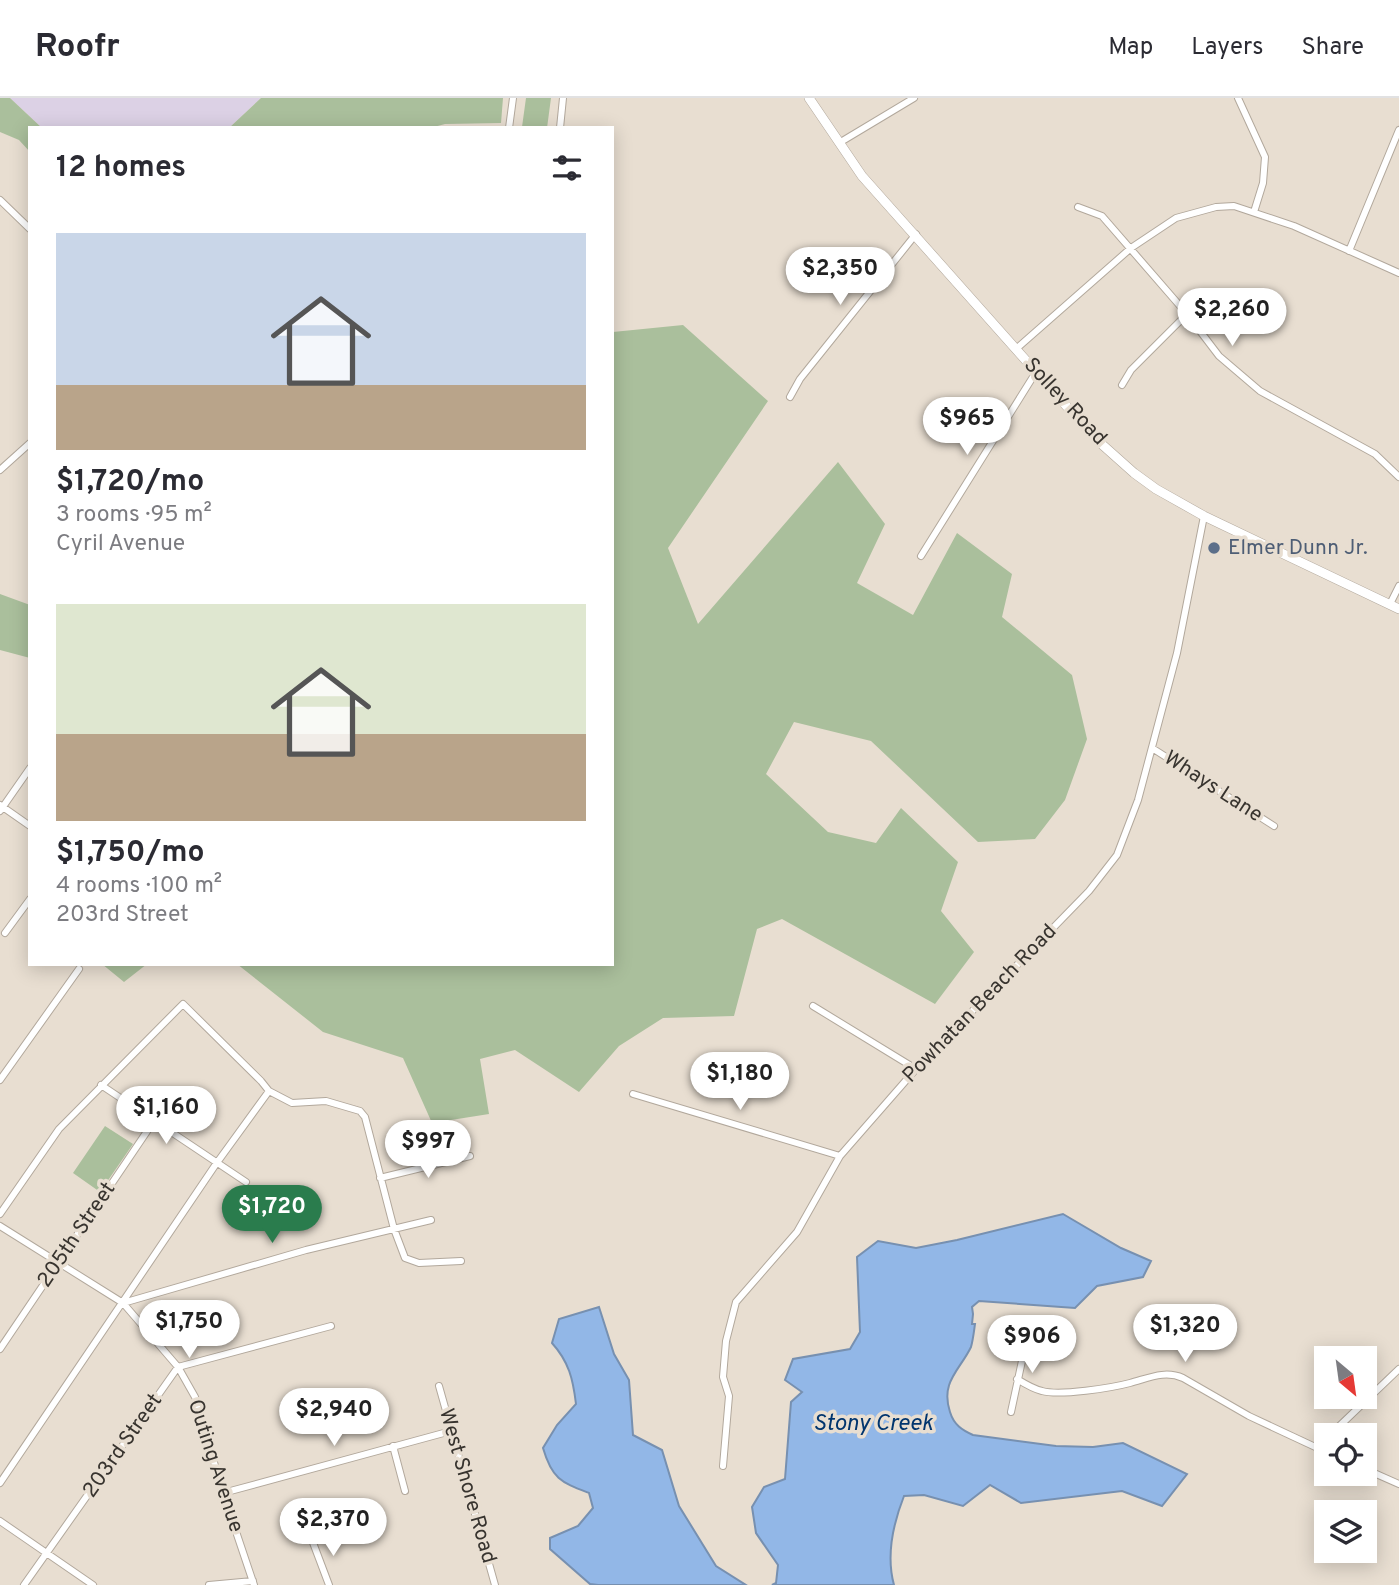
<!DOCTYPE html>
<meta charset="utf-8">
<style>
body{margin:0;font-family:Overpass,sans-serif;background:#f7f7f7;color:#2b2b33;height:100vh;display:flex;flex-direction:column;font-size:26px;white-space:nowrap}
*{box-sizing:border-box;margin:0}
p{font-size:23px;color:#7c7c81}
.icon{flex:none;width:38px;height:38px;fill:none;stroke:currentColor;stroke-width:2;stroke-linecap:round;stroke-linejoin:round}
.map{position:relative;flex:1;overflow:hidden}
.panel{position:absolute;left:28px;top:28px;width:586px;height:840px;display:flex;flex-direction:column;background:#fff;border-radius:0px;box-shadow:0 4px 18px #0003}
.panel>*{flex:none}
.needle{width:46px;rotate:151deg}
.buttons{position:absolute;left:1314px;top:1248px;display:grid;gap:14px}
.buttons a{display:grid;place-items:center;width:63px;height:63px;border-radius:0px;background:#fff;box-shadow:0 4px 18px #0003;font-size:35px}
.price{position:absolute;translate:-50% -60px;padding:0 16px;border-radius:24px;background:#fff;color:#222;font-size:23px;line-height:46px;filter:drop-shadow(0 2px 4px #0008)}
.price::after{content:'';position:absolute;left:50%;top:42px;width:21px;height:16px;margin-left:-10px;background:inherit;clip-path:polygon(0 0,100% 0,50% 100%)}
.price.current{background:#2a7c4d;color:#fff}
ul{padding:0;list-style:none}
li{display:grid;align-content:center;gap:14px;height:371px;padding:0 28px}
li span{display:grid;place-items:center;height:217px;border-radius:0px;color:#555}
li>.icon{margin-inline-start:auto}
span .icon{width:126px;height:126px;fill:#fffc;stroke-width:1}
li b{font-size:30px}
h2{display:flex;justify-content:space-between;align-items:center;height:84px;padding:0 28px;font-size:30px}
header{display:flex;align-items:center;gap:42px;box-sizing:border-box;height:98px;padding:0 35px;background:#fff;border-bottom:2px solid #e1e1e2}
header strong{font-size:33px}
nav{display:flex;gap:38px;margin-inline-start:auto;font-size:24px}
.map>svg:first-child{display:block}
.commercial{fill:#dcd1e5}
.green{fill:#aabf9c}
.water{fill:#92b7e7;stroke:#7790b0;stroke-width:2}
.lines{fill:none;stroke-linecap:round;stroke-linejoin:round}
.street-casing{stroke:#b2a89c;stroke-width:8}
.secondary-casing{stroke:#b2a89c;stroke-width:10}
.street{stroke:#fff;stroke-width:6}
.secondary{stroke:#fff;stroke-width:9}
.service-dot{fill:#5c6f8a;stroke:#e8ded1;stroke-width:2.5}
.labels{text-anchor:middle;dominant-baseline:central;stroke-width:7;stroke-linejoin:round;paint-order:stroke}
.street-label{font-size:21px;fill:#38342f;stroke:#e8ded1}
.service-label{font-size:21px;fill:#4e5e75;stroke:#e8ded1;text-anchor:start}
.water-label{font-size:23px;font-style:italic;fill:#01356e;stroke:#e8ded1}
</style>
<header>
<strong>Roofr</strong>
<nav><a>Map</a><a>Layers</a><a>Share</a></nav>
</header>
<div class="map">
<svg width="1399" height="1487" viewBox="0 0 1399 1487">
<rect width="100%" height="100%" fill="#e8ded1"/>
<path class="commercial" d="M10 0H261L229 30H42Z"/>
<path class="green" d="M0 0H10L42 30H30V54L19 42 0 34Z
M261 0H503L501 25 445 26 430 30H229Z
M526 0H551L547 30 522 29Z
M683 227 768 303 668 450 698 526 838 364 885 426 857 485 913 517 957 435 1012 476 1002 519 1072 577 1087 641 1065 702 1035 741 978 744 871 643 794 624 766 676 828 734 876 745 901 710 958 764 941 813 974 854 935 906 782 821 757 831 734 918 663 920 619 948 579 994 515 952 480 961 489 1016 432 1025 403 960 323 934 237 866H612L613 234Z
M0 496 30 507V560L0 552Z
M102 866H147L124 884Z
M105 1028 133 1046 100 1094 73 1075Z"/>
<path class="water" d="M1063 1116 1121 1150 1151 1163 1143 1179 1097 1188 1075 1210 979 1203 972 1209 973 1216 972 1226H975C974 1233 973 1242 971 1249 960 1272 940 1284 950 1314 954 1327 962 1332 973 1337L1056 1348 1093 1349 1123 1345 1187 1376 1162 1408 1122 1393 1021 1405 990 1387 963 1408 924 1397 904 1398C893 1426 886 1458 894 1487H772L776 1485 778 1467 756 1435 752 1409 764 1389 785 1381 791 1304 802 1294 785 1282 793 1261 850 1251 860 1234 857 1159 878 1143 916 1150 957 1142Z
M599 1209 614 1256 629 1282 633 1337 662 1352 679 1408 716 1468 746 1487H598L590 1486 550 1451V1440L578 1428 593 1410 589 1395C561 1384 552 1381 543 1350L557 1327 576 1306C573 1281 569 1264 552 1245L559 1221Z"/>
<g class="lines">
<g class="street-casing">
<path id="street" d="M1238 0 1265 59 1263 85 1254 114
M509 30 513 0
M560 30 563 0
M839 45 914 0
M0 102 30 131
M1078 109 1102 118 1187 216 1219 258 1260 293 1375 356 1399 379
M1349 153 1399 32
M1016 251 1131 150 1176 120 1216 109 1234 108 1294 128 1399 175
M1122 287 1131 272 1187 216
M790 299 800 281 916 136
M0 372 30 345
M921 458 1036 274
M1390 506 1399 488
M1152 650 1274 728
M0 707 30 728
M0 713 30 670
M5 835 30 801
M813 908 916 971
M0 982 79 871
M101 987 246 1084
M633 996 840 1058
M380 1080 470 1058
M0 1116 59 1031 183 906 261 983 269 993 292 1005 326 1003 360 1013 365 1019 394 1131 405 1160 419 1165 461 1163
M0 1128 123 1205 178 1269 195 1299 223 1395 254 1487
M123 1205 306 1152 431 1122
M0 1251 154 1023
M1017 1281C1025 1286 1033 1291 1042 1293 1060 1298 1111 1290 1130 1285 1149 1280 1165 1272 1183 1280L1249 1318 1326 1354
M439 1288 495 1487
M1011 1314 1028 1235
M1330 1337 1399 1271
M393 1348 405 1393
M1318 1350 1326 1340
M723 1368 729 1298 723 1279 726 1243 736 1204 797 1134 840 1058 916 971 1089 793 1117 757 1138 702 1177 555 1204 418
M1365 1371 1399 1386
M0 1385 216 1066 269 993
M223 1395 451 1333
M0 1423 93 1487
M312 1442 329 1487
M24 1487 178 1269 331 1228
M209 1487 253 1483"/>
</g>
<g class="secondary-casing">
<path id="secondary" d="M809 0 862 78 1070 312 1097 342 1134 375 1156 391 1204 418 1399 511"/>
</g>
<use href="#street" class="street"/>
<use href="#secondary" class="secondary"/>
</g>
<circle class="service-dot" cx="1214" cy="450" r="7"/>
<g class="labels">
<g class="street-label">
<text transform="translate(1065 304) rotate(47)">Solley Road</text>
<text transform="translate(1213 689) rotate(33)">Whays Lane</text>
<text transform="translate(980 906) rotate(-46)">Powhatan Beach Road</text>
<text transform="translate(77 1137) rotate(-56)">205th Street</text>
<text transform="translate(123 1348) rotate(-55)">203rd Street</text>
<text transform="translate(215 1368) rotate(72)">Outing Avenue</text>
<text transform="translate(467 1388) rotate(74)">West Shore Road</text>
</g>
<g class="service-label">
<text x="1228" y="450">Elmer Dunn Jr.</text>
</g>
<g class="water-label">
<text x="873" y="1326">Stony Creek</text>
</g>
</g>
</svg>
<div class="buttons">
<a><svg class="needle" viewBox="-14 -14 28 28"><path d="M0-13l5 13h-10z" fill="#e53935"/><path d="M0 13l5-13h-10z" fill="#7c7c81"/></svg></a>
<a><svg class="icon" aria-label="locate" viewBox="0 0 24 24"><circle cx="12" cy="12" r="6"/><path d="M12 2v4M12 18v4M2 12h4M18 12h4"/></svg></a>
<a><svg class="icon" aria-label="layers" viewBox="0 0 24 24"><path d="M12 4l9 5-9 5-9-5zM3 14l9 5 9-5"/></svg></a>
</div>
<b class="price" style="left:840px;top:209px">$2,350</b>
<b class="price" style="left:1232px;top:250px">$2,260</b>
<b class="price" style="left:967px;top:359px">$965</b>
<b class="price" style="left:740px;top:1014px">$1,180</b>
<b class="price" style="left:166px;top:1048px">$1,160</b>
<b class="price" style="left:428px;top:1082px">$997</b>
<b class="price current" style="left:272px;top:1147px">$1,720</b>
<b class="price" style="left:189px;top:1262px">$1,750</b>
<b class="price" style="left:1185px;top:1266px">$1,320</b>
<b class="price" style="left:1032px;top:1277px">$906</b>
<b class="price" style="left:334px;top:1350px">$2,940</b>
<b class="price" style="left:333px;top:1460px">$2,370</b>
<section class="panel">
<h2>12 homes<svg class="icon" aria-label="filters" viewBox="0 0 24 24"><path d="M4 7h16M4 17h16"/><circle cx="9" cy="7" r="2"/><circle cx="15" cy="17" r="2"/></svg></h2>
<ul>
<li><span style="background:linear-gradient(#c9d6e8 70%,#b9a48a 0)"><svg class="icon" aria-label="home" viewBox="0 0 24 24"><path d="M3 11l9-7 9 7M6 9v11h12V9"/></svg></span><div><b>$1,720/mo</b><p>3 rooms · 95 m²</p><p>Cyril Avenue</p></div></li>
<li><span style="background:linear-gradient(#dfe7d0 60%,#b9a48a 0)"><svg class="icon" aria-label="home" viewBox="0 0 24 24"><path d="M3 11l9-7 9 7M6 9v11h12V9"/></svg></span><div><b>$1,750/mo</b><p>4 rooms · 100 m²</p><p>203rd Street</p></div></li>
</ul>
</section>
</div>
